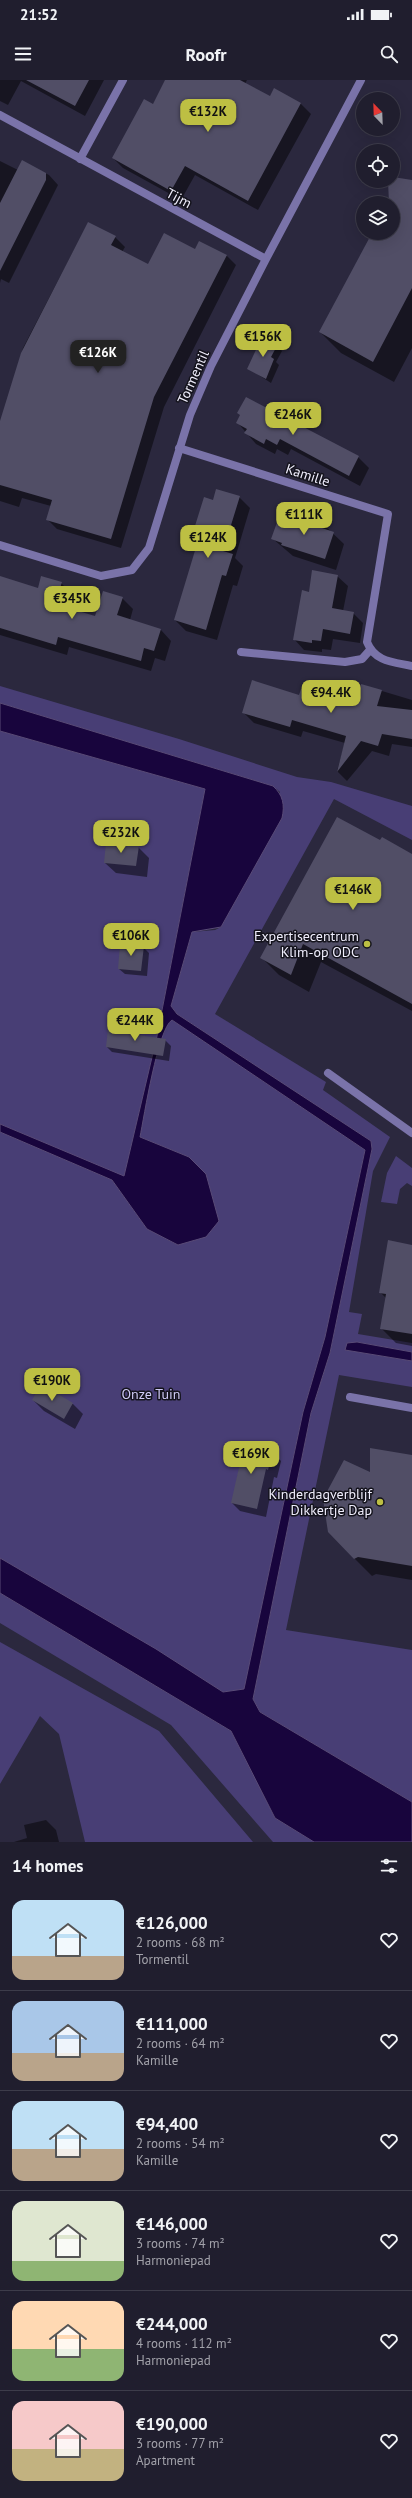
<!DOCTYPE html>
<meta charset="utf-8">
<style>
body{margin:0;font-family:"PT Sans",sans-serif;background:#282736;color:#f1f3f6;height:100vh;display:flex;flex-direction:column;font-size:15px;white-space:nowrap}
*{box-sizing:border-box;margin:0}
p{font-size:13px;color:#a2a2aa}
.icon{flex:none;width:22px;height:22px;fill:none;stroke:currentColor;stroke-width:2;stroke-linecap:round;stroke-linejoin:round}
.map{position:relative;height:1762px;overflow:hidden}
.drawer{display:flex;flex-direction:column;background:#201e2e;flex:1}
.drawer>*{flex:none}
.needle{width:26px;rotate:337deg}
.buttons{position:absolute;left:356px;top:12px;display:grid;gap:8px}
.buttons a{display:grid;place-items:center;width:44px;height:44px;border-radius:50%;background:#201e2e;box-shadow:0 4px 16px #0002,0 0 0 1px #3d3c4a;font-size:20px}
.price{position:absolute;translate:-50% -34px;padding:0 9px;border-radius:8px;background:#bdbf43;color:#111;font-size:13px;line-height:26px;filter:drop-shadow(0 1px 2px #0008)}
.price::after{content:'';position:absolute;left:50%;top:24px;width:12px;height:9px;margin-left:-6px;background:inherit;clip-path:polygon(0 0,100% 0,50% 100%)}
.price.active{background:#222;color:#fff}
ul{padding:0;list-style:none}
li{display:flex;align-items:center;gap:12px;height:100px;padding:0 12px}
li+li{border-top:1px solid #3d3c4a}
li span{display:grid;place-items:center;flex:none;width:112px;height:80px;border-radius:12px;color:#555}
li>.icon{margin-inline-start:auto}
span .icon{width:48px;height:48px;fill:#fffc;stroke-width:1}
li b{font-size:17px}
h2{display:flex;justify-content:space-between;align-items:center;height:48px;padding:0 12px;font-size:17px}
.status{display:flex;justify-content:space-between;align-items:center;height:28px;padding:0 20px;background:#201e2e;direction:ltr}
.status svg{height:11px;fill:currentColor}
header{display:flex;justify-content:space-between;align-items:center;height:52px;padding:0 12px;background:#201e2e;font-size:18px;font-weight:800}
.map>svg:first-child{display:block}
.green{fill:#483e75}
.water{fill:#18053d;stroke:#594b77}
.shadow{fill:#0007}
.building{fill:#514e66}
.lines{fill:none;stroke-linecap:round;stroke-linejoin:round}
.street{stroke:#7a73a9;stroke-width:8}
.poi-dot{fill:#bdbf43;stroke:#14131c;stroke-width:1.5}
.labels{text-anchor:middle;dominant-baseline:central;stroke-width:3;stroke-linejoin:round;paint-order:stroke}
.street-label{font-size:14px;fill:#f0eefd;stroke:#14131c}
.poi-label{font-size:14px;fill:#f0eefd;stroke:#14131c;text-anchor:end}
.park-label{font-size:14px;fill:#d0cbf7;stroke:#14131c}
</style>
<div class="status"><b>21:52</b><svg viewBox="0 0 49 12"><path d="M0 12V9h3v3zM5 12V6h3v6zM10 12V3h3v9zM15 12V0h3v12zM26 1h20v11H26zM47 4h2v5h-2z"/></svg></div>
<header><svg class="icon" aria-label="menu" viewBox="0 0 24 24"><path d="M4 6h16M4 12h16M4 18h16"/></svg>Roofr<svg class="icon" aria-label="search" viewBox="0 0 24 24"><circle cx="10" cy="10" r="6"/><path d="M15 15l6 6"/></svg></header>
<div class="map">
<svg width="412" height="1762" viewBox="0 0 412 1762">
<rect width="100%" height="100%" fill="#2b283e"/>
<path class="green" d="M0 606 179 659 297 697 331 702 412 726V760L334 719 215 934 326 1002 323 1010 390 1057 373 1091 349 1232 362 1234 358 1254 412 1263V1272L357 1262 346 1270 412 1281V1307L339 1295 286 1550 412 1570V1722L260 1632 253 1619 311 1333 330 1273 372 1069 371 1061 177 934 171 926 192 852 215 850 221 847 251 791 280 712 273 706 0 623Z
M0 651 205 709 157 956 124 1097 0 1044Z
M172 940 365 1070 325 1257 303 1332 244 1610 223 1612 0 1478V1052L112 1100 147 1149 178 1165 189 1077 140 1057C144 1037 158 948 172 940Z
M396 1076 412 1088V1106L407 1103 400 1109 397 1124 381 1122 387 1093Z
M0 1513 231 1651 275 1738 314 1762H273L171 1645 0 1543Z
M0 1562 159 1651 253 1762H85L59 1654 40 1636 0 1704Z"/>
<path class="water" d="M0 623 273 706C283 715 285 725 282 738L221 847 192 852 171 926 177 934 371 1061 372 1069 330 1273 311 1333 253 1619 260 1632 412 1722V1762H314L275 1738 231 1651 0 1513V1478L156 1569 223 1612 244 1609 303 1332 325 1257 365 1070 172 940C158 948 144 1037 140 1057L189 1077 206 1094 219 1141 206 1157 178 1165 147 1149 112 1100 0 1052V1044L124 1096 157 956 205 709 0 651Z
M357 1262 412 1272V1281L345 1270 347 1263Z"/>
<path class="shadow" d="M0 0H104L85 36 21 1 8 25 0 21Z
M167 0H247L245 4 270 17 275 9 301 24 311 34 258 130 195 95 181 120 123 88 113 78 153 25Z
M0 81 18 90 22 82 49 95 58 105 9 203 1 199 0 203Z
M393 98 412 101V268L394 302 341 273 320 252 373 153H393V123H389V101H393Z
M88 143 115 157 125 167 122 172 148 186 195 171 226 175 236 185 164 327 121 468 57 449 47 439 51 426 22 418 19 427 0 421V345L23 268Z
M277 265 282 271 276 282 279 285 271 303 248 288Z
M237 342 358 377 369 388 360 406 291 369 288 375 277 369 275 374 256 364Z
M239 417 250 428 235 478 243 486 237 506 233 505 217 560 186 551 175 540 197 468 191 462 213 421Z
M323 444 344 464 336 490 293 476 273 459Z
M337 496 348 506 343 531 353 533 363 543 360 563 333 559 331 570 322 569V572L304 570 294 559 310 513Z
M0 498 39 509 61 503 72 514 67 528 96 537 122 518 133 529 130 540 161 550 171 561 165 581 155 578 151 591 69 567 67 575 0 555Z
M362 605 412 620V667L392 664 389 676 372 671 347 701 337 691 345 663 303 651 301 657 254 643 243 632 300 617 356 623Z
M381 761 412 775V931L321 882 309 912 279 895 261 877Z
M138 767 149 778 147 797 116 793 105 783Z
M143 867 149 873 147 896 125 894 119 889Z
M132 952 135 955 165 960 171 966 169 981 112 972 107 967Z
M412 1166V1266L396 1263 381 1248 386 1218 380 1212Z
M33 1320 73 1324 83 1334 75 1349 44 1331Z
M272 1372 281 1381 277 1398 274 1397 266 1437 240 1431 232 1423 240 1385 237 1382Z
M412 1376V1500L376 1494 372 1496 354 1478 371 1394Z
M46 1740 56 1750 59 1762H14L27 1758 24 1745Z"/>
<path class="building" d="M26 0H89L75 26Z
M165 0H240L270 16 274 8 301 23 248 121 185 86 171 111 112 78 144 19 153 24Z
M22 80 46 93V100L0 191V123Z
M393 97 412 100V208L373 282 319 252 372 153H393V123H389L388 101H393Z
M88 142 116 156 111 165 148 184 164 153 195 169 199 161 227 175 154 317 111 459 46 440 52 420 0 405V341L21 273Z
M262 257 278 264 271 277 274 279 266 299 247 289Z
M246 317 359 376 349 396 280 359 277 365 266 359 264 364 244 353 247 349 236 343 240 335 237 333Z
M216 409 240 416 223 471 233 474 226 496 222 495 206 550 174 540 197 464 190 462 204 417 213 420Z
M279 437 301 441 303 437 324 443 322 448 334 452 325 479 281 465 282 463 271 459Z
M312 490 338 495 332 528 354 532 350 554 323 549 321 561 312 560V563L293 560 302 510 309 512Z
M0 496 38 508 41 496 62 502 55 524 95 536 103 511 123 517 117 535 161 549 154 571 144 568 141 581 58 557 56 565 0 548Z
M252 600 299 615 301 609 356 622 361 604 382 610 377 626 412 630V659L382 654 378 666 361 661 337 692 346 656 292 640 290 647 242 633Z
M337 737 380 760 382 757 412 774V924L303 864 291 895 260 878Z
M106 762 139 766 136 786 104 783Z
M120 864 144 866 141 891 118 889Z
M108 949 133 951 132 954 166 959 163 976 106 967Z
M388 1160 412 1165V1254L380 1249 386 1214 379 1213Z
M41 1304 73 1323 64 1339 32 1320Z
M241 1364 273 1371 268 1390 266 1389 257 1429 231 1423 240 1383 236 1382Z
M370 1368 412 1375V1486L358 1477 354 1479 328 1452 323 1419 344 1380 370 1392Z"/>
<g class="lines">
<path class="street" d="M0 35 266 179
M80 79 123 0
M179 368 388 434 367 562C375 582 393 582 412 586
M0 465 101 496 132 490 149 468 190 335 211 286 266 179 361 0
M241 572 345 582 362 579 370 570
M328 993 412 1053
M350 1317 412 1328"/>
</g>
<g class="poi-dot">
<circle cx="367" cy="864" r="4"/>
<circle cx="380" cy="1422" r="4"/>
</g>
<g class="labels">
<g class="street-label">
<text transform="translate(179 118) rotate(28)">Tijm</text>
<text transform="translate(193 297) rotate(-66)">Tormentil</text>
<text transform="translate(308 395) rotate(18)">Kamille</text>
</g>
<g class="poi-label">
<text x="359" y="856">Expertisecentrum<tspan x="359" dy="16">Klim-op ODC</tspan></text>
<text x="372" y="1414">Kinderdagverblijf<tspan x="372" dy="16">Dikkertje Dap</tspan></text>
</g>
<g class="park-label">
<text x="151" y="1314">Onze Tuin</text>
</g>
</g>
</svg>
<div class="buttons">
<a><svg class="needle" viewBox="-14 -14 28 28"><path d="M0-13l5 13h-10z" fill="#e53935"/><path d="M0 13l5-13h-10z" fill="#a2a2aa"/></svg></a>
<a><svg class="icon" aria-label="locate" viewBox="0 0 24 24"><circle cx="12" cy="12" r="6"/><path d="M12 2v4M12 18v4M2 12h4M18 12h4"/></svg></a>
<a><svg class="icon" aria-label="layers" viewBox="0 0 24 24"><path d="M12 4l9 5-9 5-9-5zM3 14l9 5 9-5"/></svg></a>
</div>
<b class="price" style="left:208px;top:53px">€132K</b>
<b class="price" style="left:263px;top:278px">€156K</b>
<b class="price active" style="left:98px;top:294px">€126K</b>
<b class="price" style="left:293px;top:356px">€246K</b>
<b class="price" style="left:304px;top:456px">€111K</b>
<b class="price" style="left:208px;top:479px">€124K</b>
<b class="price" style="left:72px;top:540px">€345K</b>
<b class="price" style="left:331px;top:634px">€94.4K</b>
<b class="price" style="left:121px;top:774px">€232K</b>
<b class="price" style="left:353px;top:831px">€146K</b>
<b class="price" style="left:131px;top:877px">€106K</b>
<b class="price" style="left:135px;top:962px">€244K</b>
<b class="price" style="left:52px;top:1322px">€190K</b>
<b class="price" style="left:251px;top:1395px">€169K</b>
</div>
<section class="drawer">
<h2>14 homes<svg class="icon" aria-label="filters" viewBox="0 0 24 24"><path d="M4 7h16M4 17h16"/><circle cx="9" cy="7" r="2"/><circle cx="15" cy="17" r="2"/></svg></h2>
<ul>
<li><span style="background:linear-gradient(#bfe0f5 70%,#b9a48a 0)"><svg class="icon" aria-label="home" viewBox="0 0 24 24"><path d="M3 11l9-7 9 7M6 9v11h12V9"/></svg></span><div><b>€126,000</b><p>2 rooms · 68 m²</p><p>Tormentil</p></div><svg class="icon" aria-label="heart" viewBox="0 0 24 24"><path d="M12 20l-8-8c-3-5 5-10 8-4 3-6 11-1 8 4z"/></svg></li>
<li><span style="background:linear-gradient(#a9c7e8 65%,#b9a48a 0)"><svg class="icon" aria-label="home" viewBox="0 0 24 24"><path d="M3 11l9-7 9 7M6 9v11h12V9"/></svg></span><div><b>€111,000</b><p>2 rooms · 64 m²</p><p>Kamille</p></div><svg class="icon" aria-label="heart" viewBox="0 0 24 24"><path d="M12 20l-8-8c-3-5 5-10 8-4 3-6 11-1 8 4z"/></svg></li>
<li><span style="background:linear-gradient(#bfe0f5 60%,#b9a48a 0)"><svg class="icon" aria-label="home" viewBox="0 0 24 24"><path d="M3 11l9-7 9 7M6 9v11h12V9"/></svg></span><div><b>€94,400</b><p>2 rooms · 54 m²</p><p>Kamille</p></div><svg class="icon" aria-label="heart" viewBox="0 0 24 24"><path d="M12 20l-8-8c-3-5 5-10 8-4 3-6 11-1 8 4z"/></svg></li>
<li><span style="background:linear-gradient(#dfe7d0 75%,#8fb573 0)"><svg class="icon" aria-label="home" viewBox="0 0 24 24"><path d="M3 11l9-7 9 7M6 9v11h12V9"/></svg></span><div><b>€146,000</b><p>3 rooms · 74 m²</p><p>Harmoniepad</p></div><svg class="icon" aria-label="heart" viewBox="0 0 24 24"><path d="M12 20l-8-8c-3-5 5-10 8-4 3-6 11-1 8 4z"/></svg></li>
<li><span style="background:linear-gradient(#ffd9b3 60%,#8fb573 0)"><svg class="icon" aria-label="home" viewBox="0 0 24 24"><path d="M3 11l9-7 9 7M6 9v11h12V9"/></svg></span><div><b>€244,000</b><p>4 rooms · 112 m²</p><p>Harmoniepad</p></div><svg class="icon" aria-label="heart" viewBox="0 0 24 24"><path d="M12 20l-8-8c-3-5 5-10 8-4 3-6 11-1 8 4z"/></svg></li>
<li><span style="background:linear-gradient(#f6c9c9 60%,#c2b280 0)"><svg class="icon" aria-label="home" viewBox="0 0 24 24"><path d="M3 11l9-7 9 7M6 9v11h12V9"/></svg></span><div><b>€190,000</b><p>3 rooms · 77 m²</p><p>Apartment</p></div><svg class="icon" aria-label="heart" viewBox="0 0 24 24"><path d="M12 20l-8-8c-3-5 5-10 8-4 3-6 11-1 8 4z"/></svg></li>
</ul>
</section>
